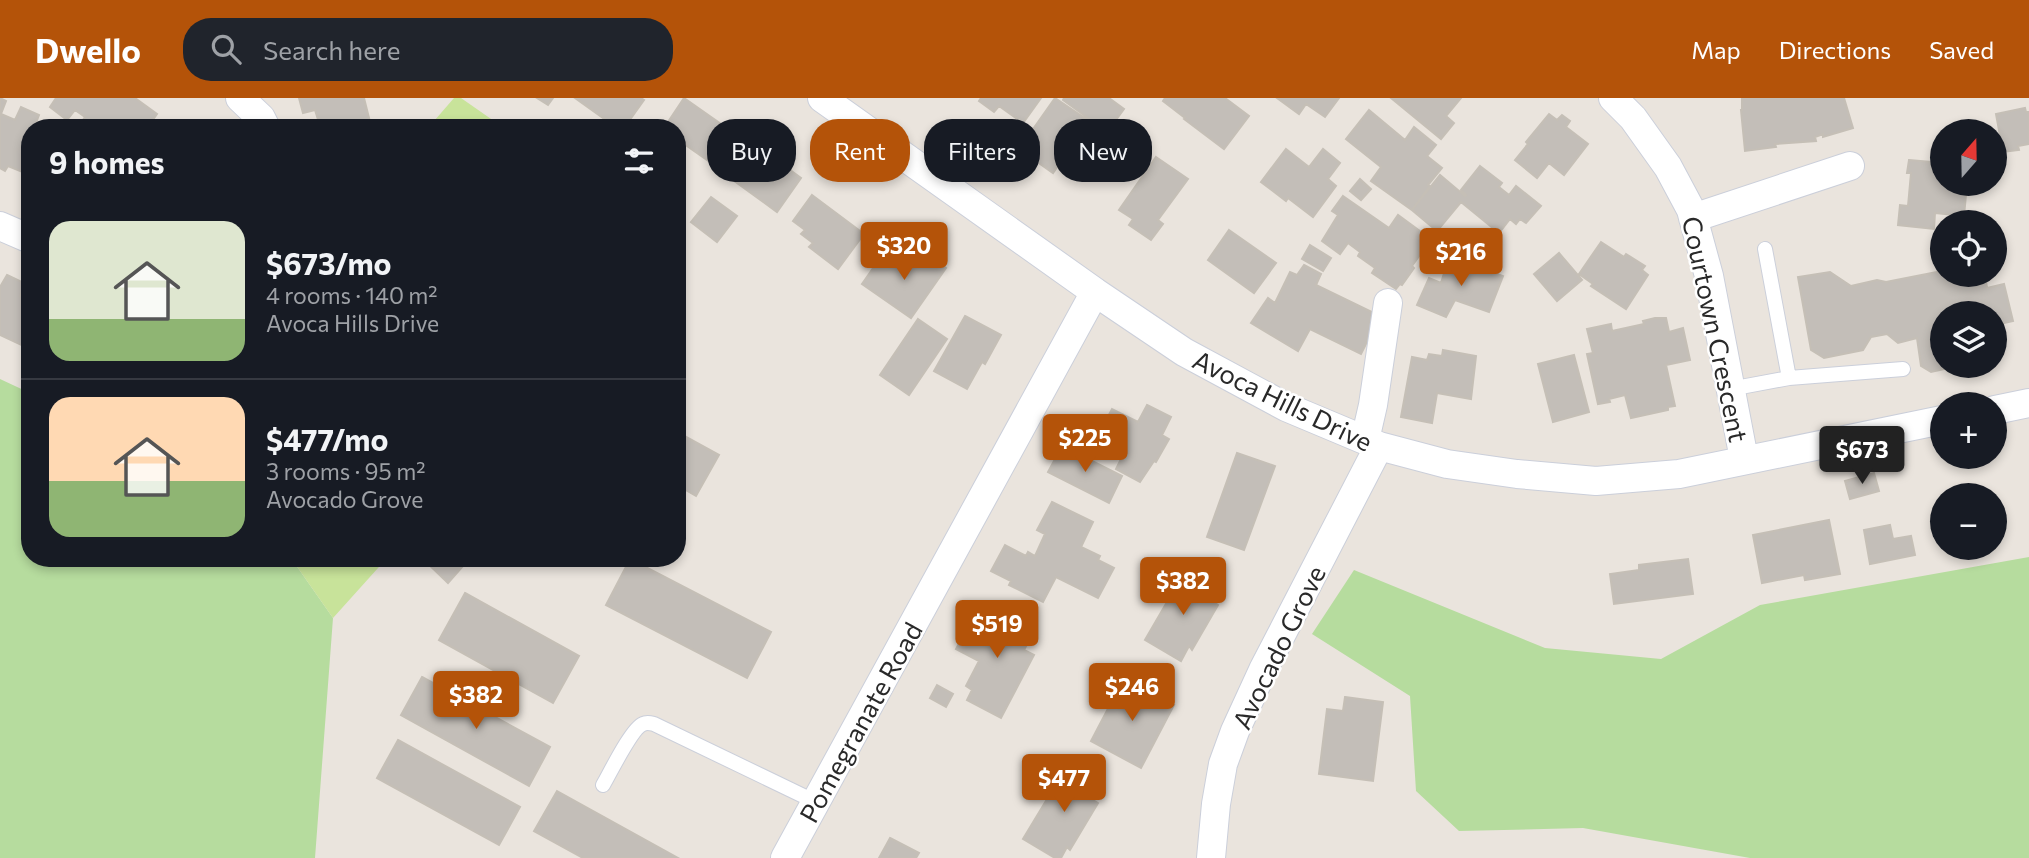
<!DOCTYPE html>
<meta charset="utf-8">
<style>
body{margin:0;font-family:Commissioner,sans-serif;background:#20242c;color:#f1f3f6;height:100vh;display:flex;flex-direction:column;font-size:26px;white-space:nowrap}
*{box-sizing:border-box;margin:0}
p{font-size:23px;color:#9ea1a6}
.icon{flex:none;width:38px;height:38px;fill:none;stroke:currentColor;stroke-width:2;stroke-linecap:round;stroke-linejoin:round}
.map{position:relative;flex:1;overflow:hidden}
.side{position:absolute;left:21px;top:21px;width:665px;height:448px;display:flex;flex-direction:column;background:#171b24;border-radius:28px;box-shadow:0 4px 10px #0003}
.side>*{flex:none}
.guide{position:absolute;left:707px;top:21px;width:665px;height:63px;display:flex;gap:14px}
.needle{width:46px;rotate:20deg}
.buttons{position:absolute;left:1930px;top:21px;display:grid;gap:14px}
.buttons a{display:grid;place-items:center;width:77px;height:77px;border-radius:50%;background:#171b24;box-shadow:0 4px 10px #0003;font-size:35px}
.price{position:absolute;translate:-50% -60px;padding:0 16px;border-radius:7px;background:#b45309;color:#fff;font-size:23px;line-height:46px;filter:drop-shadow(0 2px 4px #0008)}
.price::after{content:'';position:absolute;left:50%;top:42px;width:21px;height:16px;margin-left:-10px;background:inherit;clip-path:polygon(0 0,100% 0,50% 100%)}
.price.on{background:#222;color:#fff}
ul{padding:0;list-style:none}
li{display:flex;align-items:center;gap:21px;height:175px;padding:0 28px}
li+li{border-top:2px solid #363941}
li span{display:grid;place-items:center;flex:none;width:196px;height:140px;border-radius:21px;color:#555}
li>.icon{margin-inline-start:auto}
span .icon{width:84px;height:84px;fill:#fffc;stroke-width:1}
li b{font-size:30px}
h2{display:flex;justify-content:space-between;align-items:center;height:84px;padding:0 28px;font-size:30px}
.chip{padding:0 24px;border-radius:28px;background:#171b24;box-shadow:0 4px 10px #0003;font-size:24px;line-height:63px}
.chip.on{background:#b45309;color:#fff}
header{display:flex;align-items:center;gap:42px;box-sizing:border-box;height:98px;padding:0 35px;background:#b45309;color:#fff}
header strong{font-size:33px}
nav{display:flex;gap:38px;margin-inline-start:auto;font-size:24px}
.search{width:490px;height:63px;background:#20242c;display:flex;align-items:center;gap:18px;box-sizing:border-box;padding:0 24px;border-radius:28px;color:#9ea1a6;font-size:26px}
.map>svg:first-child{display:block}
.green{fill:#b6dc9e}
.pitch{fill:#c8e39a}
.building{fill:#c3beb8;stroke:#c5bfb6;stroke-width:2}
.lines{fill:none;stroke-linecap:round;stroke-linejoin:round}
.service-casing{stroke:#cbcfda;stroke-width:16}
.minor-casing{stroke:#cbcfda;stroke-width:30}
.service{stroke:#fff;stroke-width:14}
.minor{stroke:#fff;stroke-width:28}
.labels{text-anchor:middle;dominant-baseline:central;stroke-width:5;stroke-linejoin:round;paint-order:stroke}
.street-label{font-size:26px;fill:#292929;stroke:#fff}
</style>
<header>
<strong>Dwello</strong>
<div class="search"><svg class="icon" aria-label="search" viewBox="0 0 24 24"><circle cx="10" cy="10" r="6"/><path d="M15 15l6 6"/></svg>Search here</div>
<nav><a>Map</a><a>Directions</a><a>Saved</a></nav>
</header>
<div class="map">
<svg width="2029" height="760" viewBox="0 0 2029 760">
<rect width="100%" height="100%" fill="#eae4dd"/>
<path class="green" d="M0 281 30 295V460H291L333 520 315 760H0Z
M2029 459V760H1750L1583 730 1459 733 1416 693 1410 598 1312 536 1354 472 1545 550 1661 561 1760 507Z"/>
<path class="pitch" d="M454 0H461L504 30H428Z
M291 460H387L333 520Z"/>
<path class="building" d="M0 0 6 3 1 16 15 22 21 9 39 17 34 30H30V77L8 68 5 73 0 70Z
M56 0H135L157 16 147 30H77L85 19 75 12 67 22 50 9Z
M299 0H364L371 28 366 30H312L320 28 315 12 303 15Z
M537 0H553L548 7Z
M575 0H641L644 2 624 30H617Z
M684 0 731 33 710 64 677 41V30H664Z
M981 0H1041L1023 25 999 8 994 14 979 3Z
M1055 0 1089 23 1053 75 1019 51Z
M1064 0H1109L1124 11 1102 41 1086 31 1092 23 1063 2Z
M1165 0H1225L1249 18 1224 51 1184 21 1185 20 1163 3Z
M1277 0H1339L1325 19 1306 6 1299 16Z
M1391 0H1461L1446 18 1454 25 1441 41Z
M1742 0H1844L1853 30 1823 39V36L1815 39 1816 43 1775 46 1776 49 1745 53 1741 12H1742Z
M2025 10 2026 14H2029V46L2018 48 2019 52 2003 54 1996 16Z
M1369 12 1405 42 1414 29 1436 47 1427 58 1442 70 1428 87 1430 88 1412 112 1371 83 1381 69 1346 41Z
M1549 16 1557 22 1562 17 1570 23 1566 29 1588 46 1564 77 1549 65 1537 80 1515 62 1528 46 1526 44Z
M748 46 773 64 775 61 801 80 777 114 726 77Z
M1286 51 1309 69 1323 51 1340 65 1328 81 1336 88 1313 119 1288 100 1286 103 1261 84Z
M1156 59 1188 81 1158 122 1163 126 1151 142 1129 127 1133 121 1119 112Z
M1909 62 1942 65V86H1967L1964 118 1935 115 1934 131 1898 127 1900 107 1908 108 1911 75H1907Z
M1480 68 1502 85 1499 89 1509 97 1516 88 1541 108 1526 125 1520 121 1516 126 1510 121 1499 135 1461 104 1437 133 1412 112 1440 77 1465 98 1466 97 1461 92Z
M1360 81 1371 91 1361 102 1350 93Z
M812 97 864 136 838 171 809 149 813 145 801 136 805 132 793 123Z
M1343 98 1389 130 1398 117 1428 139 1419 152 1422 154 1412 168 1414 170 1402 187 1400 186 1396 191 1372 175 1375 170 1358 158 1360 154 1348 145 1340 156 1322 143 1338 117 1332 113Z
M711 99 737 118 717 144 691 124Z
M1229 132 1276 165 1254 195 1208 162Z
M1601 144 1624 159 1626 156 1645 168 1642 172 1648 177 1626 211 1591 188 1593 186 1579 176Z
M1310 147 1331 160 1323 173 1302 161Z
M921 153 946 170 911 220 862 186 883 156 907 172Z
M1559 155 1582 182 1557 203 1534 176Z
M1449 159 1503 178 1489 214 1455 202 1446 219 1417 207 1429 180 1441 185Z
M1304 167 1321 176 1316 187 1380 218 1361 256 1310 231 1298 253 1251 225 1268 200 1275 205 1290 174 1297 177Z
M1942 173V177H1964L1965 183 1979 179 1986 183 1987 190 2004 186 2013 223 1995 227V215H1942V268H1958L1931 274 1921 268 1917 240 1898 245 1887 236 1871 239 1863 252 1824 260 1811 252 1798 179 1830 174 1851 188 1877 182 1886 184Z
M7 177 26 186 20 198 30 202V251L0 237V189Z
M965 218 1001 237 985 266 982 264 967 291 934 273Z
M1655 220H1666L1669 234 1683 230 1690 262 1666 267 1675 308 1668 309V312L1631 320 1625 297 1609 301 1610 304 1598 306 1587 256 1593 255 1587 231 1611 226 1612 233 1644 226 1643 223Z
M918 221 947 241 909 297 880 277Z
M1443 252 1476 258 1471 301 1437 295 1432 325 1401 319 1412 259 1427 262 1429 256 1442 258Z
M1574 257 1589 314 1553 324 1538 266Z
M1147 307 1171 319 1162 337 1169 341 1156 364 1154 363 1140 384 1116 371 1121 361 1118 359 1120 353 1096 341 1112 311 1138 324Z
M677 334 719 357 696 398 677 387Z
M1062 348 1122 378 1109 405 1048 374Z
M1237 355 1275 368 1244 452 1207 439Z
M1874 375 1879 393 1850 401 1845 383Z
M1052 404 1093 424 1081 449 1100 458 1098 462 1114 470 1098 500 1056 479 1043 504 1009 487 1011 483 991 473 1005 447 1026 458 1028 454 1035 458 1045 436 1037 432Z
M1829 422 1840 476 1805 482 1804 477 1762 485 1753 437Z
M1890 427 1893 441 1911 438 1915 457 1870 466 1864 432Z
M422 460H470L448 485Z
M630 461 771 534 747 580 606 507Z
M1688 461 1693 496 1614 506 1610 476 1639 472V467Z
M1185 473 1214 490 1208 500 1218 507 1192 552 1189 548 1181 563 1145 542Z
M465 495 579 558 553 605 439 542Z
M998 510 1036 530 1024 552 1034 557 1001 620 967 602 972 592 966 588 979 563 956 551 970 525 987 533Z
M422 579 550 649 529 688 401 617Z
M1124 580 1174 607 1141 670 1091 643Z
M937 587 953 596 946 609 930 600Z
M1345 599 1383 604 1373 683 1319 676 1327 611 1343 613Z
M398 642 520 709 499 747 377 680Z
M1067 668 1101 688 1093 702 1098 705 1070 752 1067 749 1061 760H1055L1023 741Z
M557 693 678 760H583L534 733Z
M890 740 919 755 916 760H879Z"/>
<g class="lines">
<g class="service-casing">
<path id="service" d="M1765 151 1789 280
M1730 291 1789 280 1903 271
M603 687C610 675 632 630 643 626 647 624 650 625 654 626L816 704"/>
</g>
<g class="minor-casing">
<path id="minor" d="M240 0 261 20 266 30
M822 0 1095 194 1184 254 1286 309 1379 348 1447 366 1517 376 1596 383 1679 376 1942 322
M1613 0 1633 20 1668 69 1691 112 1709 178 1744 361
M1693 120 1850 68
M0 128 30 141
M1995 312 2029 305
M1365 342 1373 307 1388 205
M785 760 1095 194
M1211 760 1216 706 1223 666 1235 633 1263 572 1379 348"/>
</g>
<use href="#service" class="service"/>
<use href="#minor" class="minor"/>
</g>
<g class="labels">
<g class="street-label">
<text transform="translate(1716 231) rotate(78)">Courtown Crescent</text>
<text transform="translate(1283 302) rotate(26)">Avoca Hills Drive</text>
<text transform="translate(1278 549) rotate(-64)">Avocado Grove</text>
<text transform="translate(860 624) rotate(-61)">Pomegranate Road</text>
</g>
</g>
</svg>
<div class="buttons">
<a><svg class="needle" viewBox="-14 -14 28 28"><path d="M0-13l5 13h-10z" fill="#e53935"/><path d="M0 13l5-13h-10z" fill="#9ea1a6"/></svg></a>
<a><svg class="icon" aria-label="locate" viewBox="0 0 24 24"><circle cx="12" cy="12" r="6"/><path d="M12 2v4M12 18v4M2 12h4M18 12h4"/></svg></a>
<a><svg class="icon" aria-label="layers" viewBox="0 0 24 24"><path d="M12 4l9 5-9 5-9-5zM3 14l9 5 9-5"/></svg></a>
<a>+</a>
<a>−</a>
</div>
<b class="price" style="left:904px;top:184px">$320</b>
<b class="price" style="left:1461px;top:190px">$216</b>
<b class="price" style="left:1085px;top:376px">$225</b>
<b class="price on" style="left:1862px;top:388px">$673</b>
<b class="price" style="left:1183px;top:519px">$382</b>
<b class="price" style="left:997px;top:562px">$519</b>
<b class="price" style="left:1132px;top:625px">$246</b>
<b class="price" style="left:476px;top:633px">$382</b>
<b class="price" style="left:1064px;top:716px">$477</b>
<div class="guide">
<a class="chip">Buy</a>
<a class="chip on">Rent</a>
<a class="chip">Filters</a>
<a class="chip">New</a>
</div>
<section class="side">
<h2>9 homes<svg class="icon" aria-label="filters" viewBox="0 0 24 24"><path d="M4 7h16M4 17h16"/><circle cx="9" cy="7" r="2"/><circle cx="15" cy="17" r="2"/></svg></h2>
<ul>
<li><span style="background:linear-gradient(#dfe7d0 70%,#8fb573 0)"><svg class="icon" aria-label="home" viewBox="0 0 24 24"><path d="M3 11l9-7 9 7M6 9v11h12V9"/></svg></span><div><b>$673/mo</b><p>4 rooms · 140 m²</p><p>Avoca Hills Drive</p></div></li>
<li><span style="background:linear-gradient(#ffd9b3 60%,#8fb573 0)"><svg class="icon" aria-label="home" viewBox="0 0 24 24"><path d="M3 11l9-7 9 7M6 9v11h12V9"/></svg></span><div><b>$477/mo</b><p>3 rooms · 95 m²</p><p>Avocado Grove</p></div></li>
</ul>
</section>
</div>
